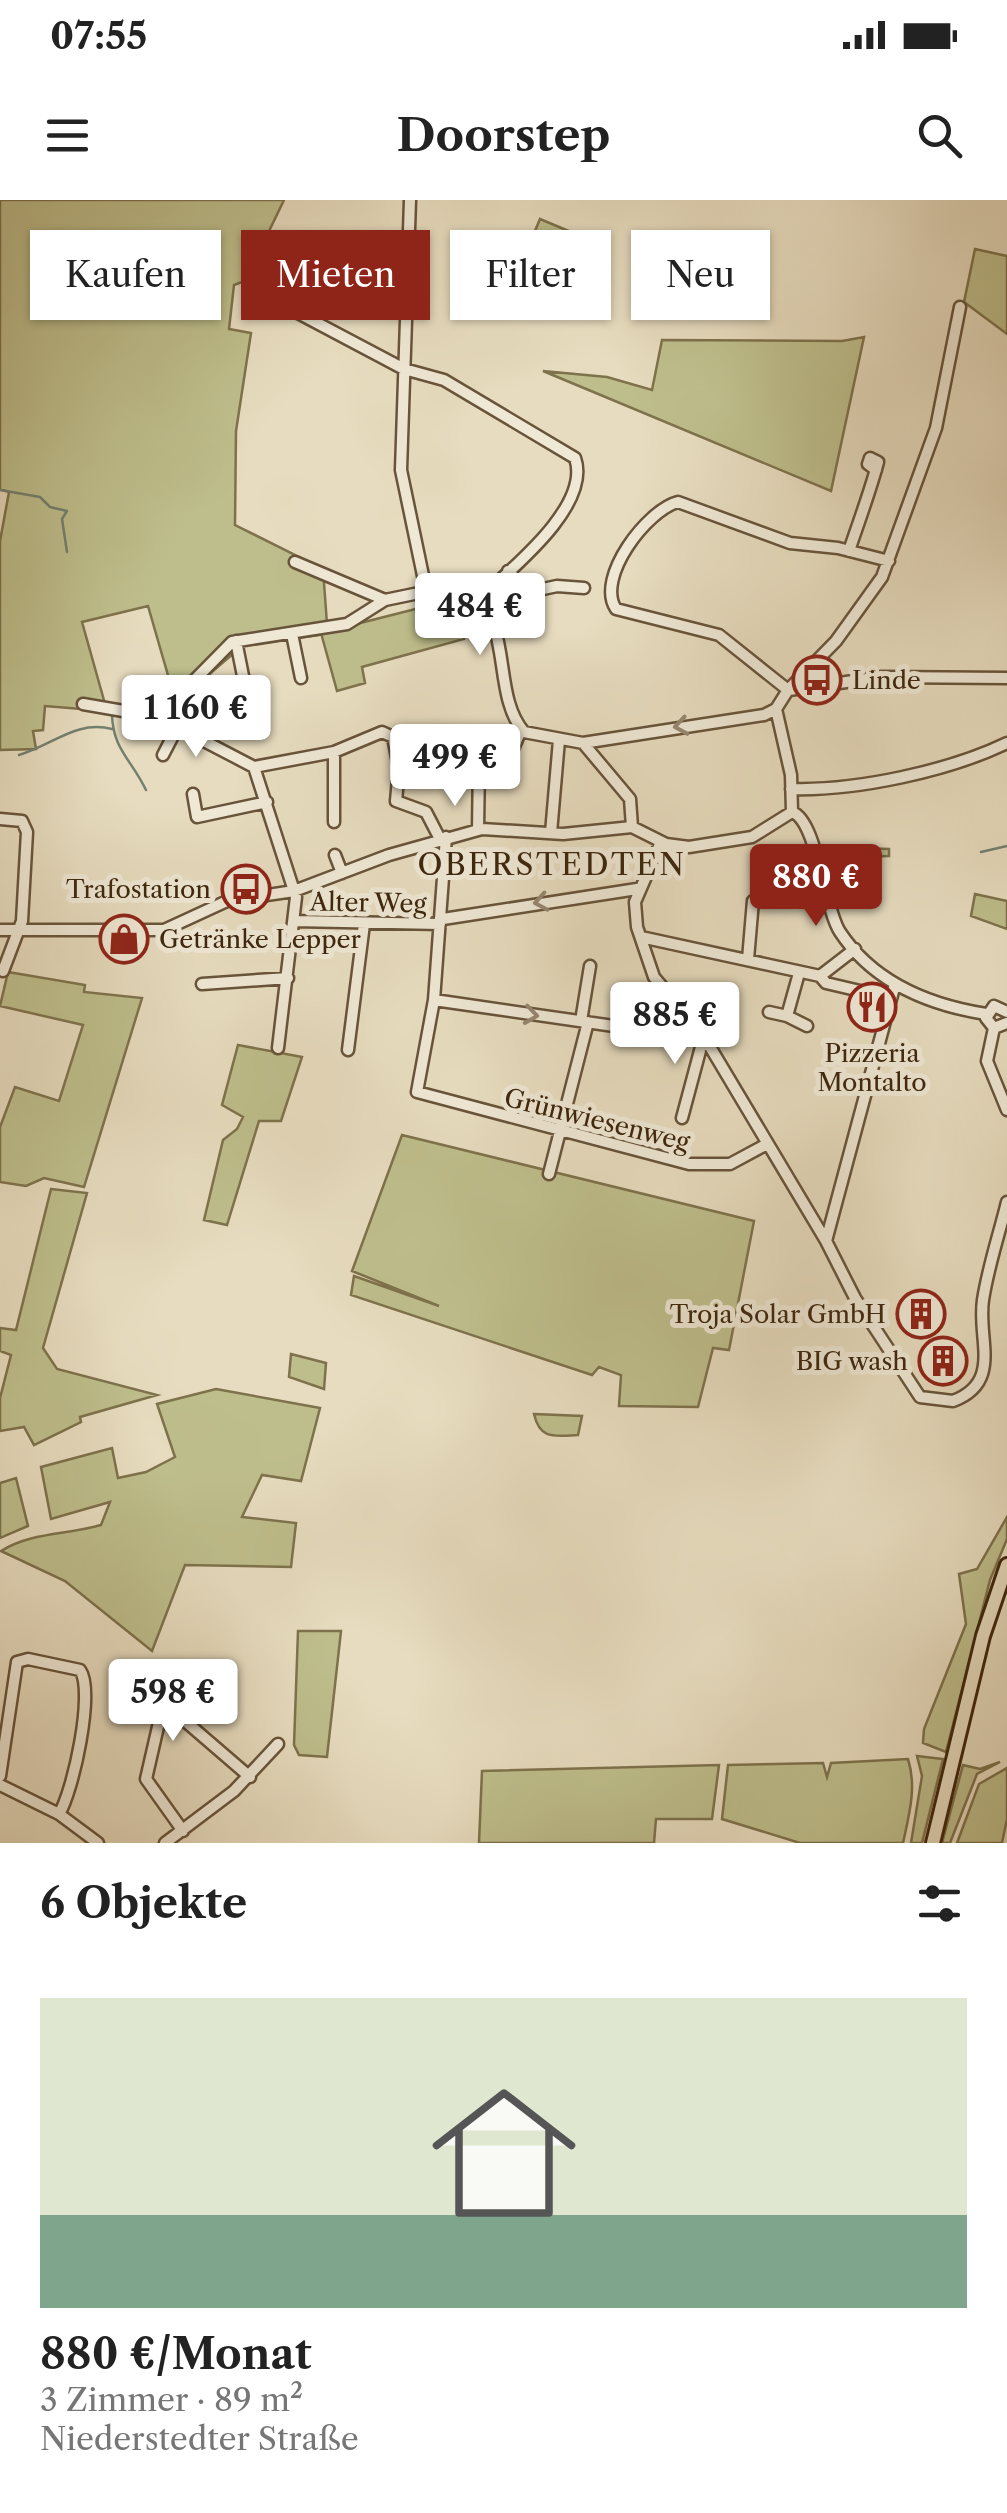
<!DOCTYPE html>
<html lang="de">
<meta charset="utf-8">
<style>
body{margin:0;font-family:"Libre Caslon Text",serif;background:#f2f2f2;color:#222;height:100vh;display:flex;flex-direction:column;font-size:38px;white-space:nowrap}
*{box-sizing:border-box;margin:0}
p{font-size:32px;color:#767676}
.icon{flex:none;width:55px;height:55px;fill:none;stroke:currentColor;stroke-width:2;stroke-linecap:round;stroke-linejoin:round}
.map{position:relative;height:1643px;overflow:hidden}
.panel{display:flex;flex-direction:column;background:#fff;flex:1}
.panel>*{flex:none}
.hud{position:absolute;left:30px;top:30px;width:948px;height:90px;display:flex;gap:20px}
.price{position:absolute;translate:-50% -85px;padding:0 22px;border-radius:10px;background:#fff;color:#222;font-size:32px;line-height:65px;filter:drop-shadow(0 2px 5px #0008)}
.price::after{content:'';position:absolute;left:50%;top:60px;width:30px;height:22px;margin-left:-15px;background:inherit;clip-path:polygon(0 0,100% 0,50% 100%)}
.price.current{background:#8f2418;color:#fff}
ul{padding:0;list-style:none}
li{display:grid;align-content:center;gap:20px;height:530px;padding:0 40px}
li span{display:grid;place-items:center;height:310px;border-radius:0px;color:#555}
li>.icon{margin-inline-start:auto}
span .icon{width:180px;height:180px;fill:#fffc;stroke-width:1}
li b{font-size:42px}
h2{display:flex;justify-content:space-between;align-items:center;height:120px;padding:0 40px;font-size:42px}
.pill{padding:0 35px;border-radius:0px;background:#fff;box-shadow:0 2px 8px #0004;font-size:35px;line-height:90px}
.pill.current{background:#8f2418;color:#fff}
.status{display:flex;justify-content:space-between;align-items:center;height:70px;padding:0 50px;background:#fff;direction:ltr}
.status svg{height:28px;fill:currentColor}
header{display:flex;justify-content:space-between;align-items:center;height:130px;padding:0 40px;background:#fff;font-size:45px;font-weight:700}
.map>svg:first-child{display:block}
.green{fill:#bebe8c;stroke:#7e724c;stroke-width:2.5}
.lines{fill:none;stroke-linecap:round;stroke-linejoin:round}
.stream{stroke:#73806f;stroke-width:2.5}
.minor-casing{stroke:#68543a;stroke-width:15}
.major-casing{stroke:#3d260d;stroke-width:18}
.minor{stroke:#efe8d5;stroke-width:10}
.major{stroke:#e7dcbf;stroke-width:12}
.oneway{stroke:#968771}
.labels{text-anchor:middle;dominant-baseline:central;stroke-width:10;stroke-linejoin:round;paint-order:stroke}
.poi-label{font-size:25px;fill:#3d260d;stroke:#efe8d5;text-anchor:end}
.street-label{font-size:25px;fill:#3d260d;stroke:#efe8d5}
.quarter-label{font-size:30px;letter-spacing:2.5px;fill:#3d260d;stroke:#efe8d5}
</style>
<div class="status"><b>07:55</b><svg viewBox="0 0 49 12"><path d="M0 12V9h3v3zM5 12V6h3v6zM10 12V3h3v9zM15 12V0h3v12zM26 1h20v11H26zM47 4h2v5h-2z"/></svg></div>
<header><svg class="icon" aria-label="menu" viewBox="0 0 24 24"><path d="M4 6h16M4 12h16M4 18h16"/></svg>Doorstep<svg class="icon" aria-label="search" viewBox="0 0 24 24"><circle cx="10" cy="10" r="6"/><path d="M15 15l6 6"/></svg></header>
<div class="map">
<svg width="1007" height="1643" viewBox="0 0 1007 1643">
<rect width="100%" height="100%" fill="#e7dcbf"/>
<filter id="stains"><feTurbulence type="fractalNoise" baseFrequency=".002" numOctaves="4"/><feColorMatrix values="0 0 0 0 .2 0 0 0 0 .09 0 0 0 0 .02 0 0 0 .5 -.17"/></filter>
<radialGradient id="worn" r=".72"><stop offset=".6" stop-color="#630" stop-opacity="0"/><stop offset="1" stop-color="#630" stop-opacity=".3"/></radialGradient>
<path class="green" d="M0 0H284L245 81 234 85 229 129 251 133 236 231 235 325 323 369 327 424 318 427 319 435 242 446 176 503 148 406 82 422 107 511 45 506 43 530 33 531 36 549 0 550V341L9 292 0 289Z
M540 19 602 45 589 75 527 50Z
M975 49 1007 56V134L964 102Z
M864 137 831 291 543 171 607 177 652 190 662 140 842 141Z
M451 400 464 439 362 467 365 483 337 491 321 433Z
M822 647 889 649V656L824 658Z
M975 694 1007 701V729L971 716Z
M8 772 85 785 84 792 142 798 84 987 44 978 26 986 0 982V927L15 887 59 901 83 825 0 806Z
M238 845 302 857 281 921H259L227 1025 204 1020 223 940 237 929 243 917 222 905Z
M402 935 754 1021 729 1150 713 1148 698 1207 619 1206 621 1175 599 1167 592 1175 351 1095 354 1076 439 1106 352 1071Z
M51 989 87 993 43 1148 57 1169 157 1195 80 1217 81 1222 34 1245 24 1227 0 1231V1198L11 1155 0 1151V1128L16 1130Z
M291 1154 326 1163 324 1189 289 1177Z
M216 1189 320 1208 301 1281 262 1275 242 1317 296 1323 291 1367 185 1365 152 1451 65 1381 1 1351C31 1332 67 1335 101 1325L110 1302 51 1319 41 1267 112 1248 118 1278 146 1272 175 1257 157 1204Z
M534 1214 582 1216 578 1235C554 1236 540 1240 534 1214Z
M16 1278 28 1326 0 1338V1283Z
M1007 1317V1339L990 1380 946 1552 923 1543 924 1529 966 1424 959 1374 977 1369Z
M298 1431H341L327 1557 299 1555 294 1545Z
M917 1556 943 1559 922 1643H911L922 1576Z
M908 1559C917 1587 909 1615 903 1643H800L722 1619 728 1565 823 1563 827 1577 831 1563Z
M1000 1562 977 1574 950 1643H942L963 1565 980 1569Z
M719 1565 712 1619H656L654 1643H479L482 1571Z
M1007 1568V1619L1002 1643H957L979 1584Z"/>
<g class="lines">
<path class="stream" d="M0 290 40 297 50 307 67 311 62 319 67 352
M112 515C113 549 131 559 146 590
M19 555C53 545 76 520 112 529
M981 652 1007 646"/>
<g class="minor-casing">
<path id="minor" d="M410 0 401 270 426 390
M249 87 404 169 444 180 575 258C592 306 510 370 479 399
M849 351C859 321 870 292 878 262L870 258 868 264 876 270
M295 362 385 400 448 387 473 394C513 427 492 495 524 532L583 543 764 515 776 509
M508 371 529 392 557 386 584 388
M292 434 301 478
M236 441 245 486
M788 490 719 435 616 409C595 378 647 310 678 302L790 343 838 348 889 361
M789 490 882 477 1007 478
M83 504 158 517 232 442 347 424 385 400
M158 517 254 567
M583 543 630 599 632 627
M163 555 177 528
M399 568 396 601 426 612 440 639
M791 589C856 591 949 571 1007 543
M193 594 197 617 267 602
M792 612 791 575 776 509 788 490 836 441 882 377 936 228 960 107
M792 612C817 620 824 708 840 732 873 782 929 805 986 814
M0 619 22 621 27 632 22 721 3 771
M334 622V552
M478 630 479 563
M551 633 559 540
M446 637 434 800 417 892 689 964H730L767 944
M661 642 635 702 637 727 654 777 703 835 826 1041 855 1098 920 1197 953 1201C1003 1182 977 1139 983 1100 988 1067 999 1035 1007 1002
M335 655 342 673
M443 719 637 689
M295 721 440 724
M0 730H164L227 701 294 691 389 655 482 629 563 634 632 627 666 644 689 647 752 637 792 612
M641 737 820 776 826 783 890 798
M748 759 753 701
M820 776 855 749
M202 784 288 778
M434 800 669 834 691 822
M769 812 787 816 799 773
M1007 812 994 806 986 818 994 828 1007 823
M787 816 807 826
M581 821 590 766
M994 828 987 861 1007 910
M278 848 296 697 254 567 334 552 382 532 393 537 399 568 459 566 510 556 521 530
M348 850 364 724
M682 918 701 847 707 843
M549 974 588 822
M826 1041 895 784
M0 1576 17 1462 28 1459 80 1470C95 1491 73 1592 59 1614
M0 1585 59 1614 98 1643
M183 1631 146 1579 160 1518 173 1515 185 1521 250 1577
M165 1643 234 1591 278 1544"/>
</g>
<g class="major-casing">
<path id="major" d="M933 1643 983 1436 1007 1365"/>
</g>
<use href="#minor" class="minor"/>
<use href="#major" class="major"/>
</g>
<defs><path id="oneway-chevron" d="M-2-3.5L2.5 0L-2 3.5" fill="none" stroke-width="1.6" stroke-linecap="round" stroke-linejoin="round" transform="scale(2.5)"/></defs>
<g class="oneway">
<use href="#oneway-chevron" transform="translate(681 526) rotate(171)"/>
<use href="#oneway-chevron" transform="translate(541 702) rotate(170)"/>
<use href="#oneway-chevron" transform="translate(531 815) rotate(8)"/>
</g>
<defs>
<g id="bus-ring" transform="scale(2.5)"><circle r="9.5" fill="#efe8d5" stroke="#8f2418" stroke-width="1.5"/><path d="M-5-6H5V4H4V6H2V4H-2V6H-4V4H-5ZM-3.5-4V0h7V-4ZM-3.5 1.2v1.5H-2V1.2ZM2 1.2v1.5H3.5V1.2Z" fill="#8f2418"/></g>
<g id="shop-ring" transform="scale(2.5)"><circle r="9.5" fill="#efe8d5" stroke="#8f2418" stroke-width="1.5"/><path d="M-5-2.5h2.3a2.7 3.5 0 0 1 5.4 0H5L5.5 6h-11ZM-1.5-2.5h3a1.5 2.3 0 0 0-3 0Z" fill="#8f2418"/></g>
<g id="restaurant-ring" transform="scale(2.5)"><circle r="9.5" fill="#efe8d5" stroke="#8f2418" stroke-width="1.5"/><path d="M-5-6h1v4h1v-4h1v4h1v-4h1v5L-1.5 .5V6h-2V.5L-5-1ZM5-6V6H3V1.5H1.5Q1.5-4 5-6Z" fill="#8f2418"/></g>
<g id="building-ring" transform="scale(2.5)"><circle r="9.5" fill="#efe8d5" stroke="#8f2418" stroke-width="1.5"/><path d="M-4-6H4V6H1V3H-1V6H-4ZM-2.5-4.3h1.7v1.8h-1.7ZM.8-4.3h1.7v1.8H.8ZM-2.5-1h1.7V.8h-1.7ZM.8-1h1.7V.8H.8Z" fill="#8f2418"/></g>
</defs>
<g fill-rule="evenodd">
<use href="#bus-ring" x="817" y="480"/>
<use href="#bus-ring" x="246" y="689"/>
<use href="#shop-ring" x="124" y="739"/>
<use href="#restaurant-ring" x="872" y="807"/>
<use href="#building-ring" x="921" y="1114"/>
<use href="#building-ring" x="943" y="1161"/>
</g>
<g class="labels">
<g class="poi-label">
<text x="852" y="480" text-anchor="start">Linde</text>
<text x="211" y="689">Trafostation</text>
<text x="159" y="739" text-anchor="start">Getränke Lepper</text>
<text x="872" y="853" text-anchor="middle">Pizzeria<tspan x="872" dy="29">Montalto</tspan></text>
<text x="886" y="1114">Troja Solar GmbH</text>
<text x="908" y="1161">BIG wash</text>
</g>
<g class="street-label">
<text transform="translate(368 703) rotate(1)">Alter Weg</text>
<text transform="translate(597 920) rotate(14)">Grünwiesenweg</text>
</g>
<g class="quarter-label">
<text x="552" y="664">OBERSTEDTEN</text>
</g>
</g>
<rect width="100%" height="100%" filter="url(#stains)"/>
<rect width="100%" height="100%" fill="url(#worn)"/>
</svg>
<b class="price" style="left:480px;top:458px">484 €</b>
<b class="price" style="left:196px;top:560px">1 160 €</b>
<b class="price" style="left:455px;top:609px">499 €</b>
<b class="price current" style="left:816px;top:729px">880 €</b>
<b class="price" style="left:675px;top:867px">885 €</b>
<b class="price" style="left:173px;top:1544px">598 €</b>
<div class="hud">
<a class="pill">Kaufen</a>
<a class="pill current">Mieten</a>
<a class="pill">Filter</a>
<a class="pill">Neu</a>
</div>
</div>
<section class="panel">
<h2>6 Objekte<svg class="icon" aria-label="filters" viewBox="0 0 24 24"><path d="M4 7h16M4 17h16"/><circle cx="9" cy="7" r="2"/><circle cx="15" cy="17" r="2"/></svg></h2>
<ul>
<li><span style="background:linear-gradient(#dfe7d0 70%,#7fa58c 0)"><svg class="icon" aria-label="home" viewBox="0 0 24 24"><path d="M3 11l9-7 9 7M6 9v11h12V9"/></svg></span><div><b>880 €/Monat</b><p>3 Zimmer · 89 m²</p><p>Niederstedter Straße</p></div></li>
</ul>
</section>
